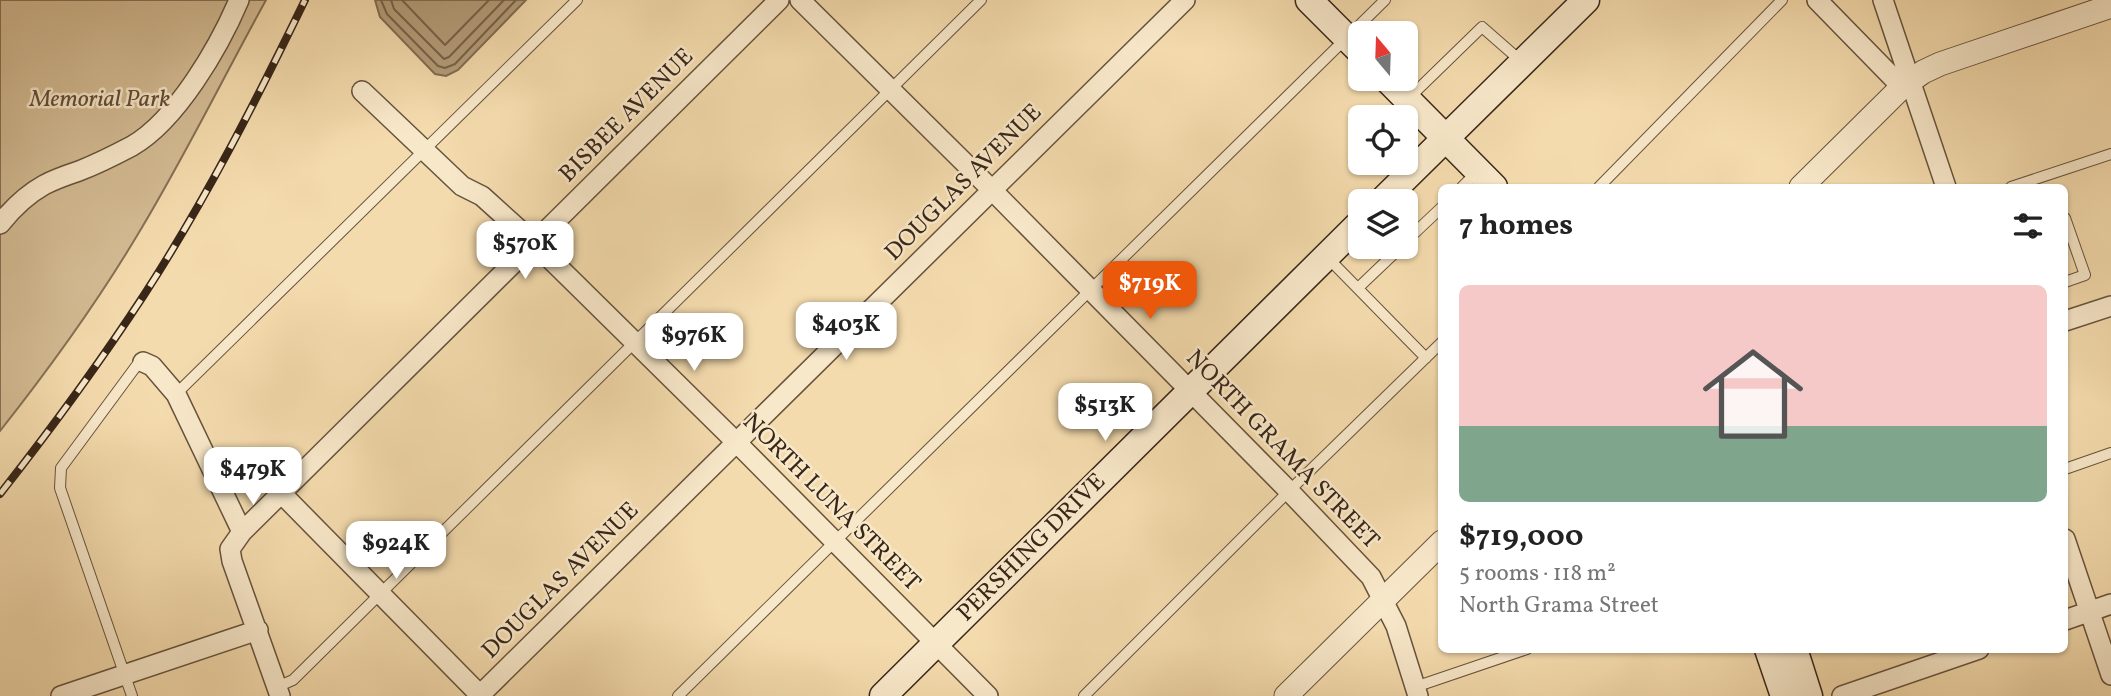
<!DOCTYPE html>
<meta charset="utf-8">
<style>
body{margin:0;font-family:Vollkorn,serif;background:#f6f6f6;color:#222;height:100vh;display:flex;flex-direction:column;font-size:26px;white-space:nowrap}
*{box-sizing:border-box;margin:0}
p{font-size:23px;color:#767676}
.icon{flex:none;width:38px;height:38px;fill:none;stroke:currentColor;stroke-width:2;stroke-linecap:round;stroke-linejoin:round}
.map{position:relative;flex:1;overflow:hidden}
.side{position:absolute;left:1438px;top:184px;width:630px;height:469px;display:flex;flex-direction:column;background:#fff;border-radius:10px;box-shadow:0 2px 5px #0004}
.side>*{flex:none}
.needle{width:46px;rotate:341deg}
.fabs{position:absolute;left:1348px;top:21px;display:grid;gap:14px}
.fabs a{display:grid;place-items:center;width:70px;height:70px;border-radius:10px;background:#fff;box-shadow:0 2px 5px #0004;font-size:35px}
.price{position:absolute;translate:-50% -60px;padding:0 16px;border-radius:14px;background:#fff;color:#222;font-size:23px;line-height:46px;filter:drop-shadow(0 2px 4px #0008)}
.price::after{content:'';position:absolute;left:50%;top:42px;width:21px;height:16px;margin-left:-10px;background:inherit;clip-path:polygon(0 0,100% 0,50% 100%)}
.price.on{background:#ea580c;color:#fff}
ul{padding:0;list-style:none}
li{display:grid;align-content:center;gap:14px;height:371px;padding:0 21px}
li+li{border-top:2px solid #e0e0e0}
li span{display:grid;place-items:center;height:217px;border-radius:10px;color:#555}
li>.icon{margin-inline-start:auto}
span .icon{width:126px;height:126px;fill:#fffc;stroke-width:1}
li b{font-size:30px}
h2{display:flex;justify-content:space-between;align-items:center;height:84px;padding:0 21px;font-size:30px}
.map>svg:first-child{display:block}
.green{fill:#d4bc94;stroke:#867156;stroke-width:2}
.water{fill:#b49d7a;stroke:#826d53;stroke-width:2}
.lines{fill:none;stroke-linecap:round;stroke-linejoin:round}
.shore{stroke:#766249;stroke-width:2}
.service-casing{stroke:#67533d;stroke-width:12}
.minor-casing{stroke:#67533d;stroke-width:22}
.tertiary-casing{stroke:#67533d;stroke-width:25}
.secondary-casing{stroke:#382618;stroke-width:29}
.service{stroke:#f8e8ca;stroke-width:10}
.minor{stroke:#f8e8ca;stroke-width:19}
.tertiary{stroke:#f8e8ca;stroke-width:23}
.secondary{stroke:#f8e8ca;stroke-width:26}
.rail-casing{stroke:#382618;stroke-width:8}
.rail{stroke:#f8e8ca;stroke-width:5;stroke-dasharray:16;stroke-linecap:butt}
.labels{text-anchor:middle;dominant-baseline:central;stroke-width:5;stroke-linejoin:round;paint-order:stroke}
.park-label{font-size:24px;font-style:italic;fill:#5f4c37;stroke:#f8e8ca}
.street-label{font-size:24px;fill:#382618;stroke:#f8e8ca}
</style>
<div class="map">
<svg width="2111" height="696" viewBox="0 0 2111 696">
<rect width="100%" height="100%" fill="#f4dbad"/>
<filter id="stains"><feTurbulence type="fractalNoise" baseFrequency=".00286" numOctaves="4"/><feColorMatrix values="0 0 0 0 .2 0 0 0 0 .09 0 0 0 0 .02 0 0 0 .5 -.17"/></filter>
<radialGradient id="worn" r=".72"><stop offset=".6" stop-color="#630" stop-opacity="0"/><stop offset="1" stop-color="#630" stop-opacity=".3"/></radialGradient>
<path class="green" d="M0 0H266C223 78 184 158 138 234 97 303 49 369 0 431Z"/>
<path class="water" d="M375 0H526L458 70 446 76 435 74 380 17Z"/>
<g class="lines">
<path class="shore" d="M381 0 387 14 438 66 445 68 455 64 516 0
M391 0 394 9 444 59 449 57 504 0
M402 0 445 45 489 0"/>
<g class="service-casing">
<path id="service" d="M1408 99 1482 27 1522 62
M1462 187 1476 173
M1599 187 1782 0
M2011 187 2111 154
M2065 218 2085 275 2065 282
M1405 242 1442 207
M1327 257 1426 358
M1358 288 1401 247
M176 394 577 0
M2065 469 2111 453
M277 687 293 680 981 0
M1415 687 1527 649
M132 696 60 488 61 468 137 365 143 362
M678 696 1385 0
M1084 696 1289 491 1442 342"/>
</g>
<g class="minor-casing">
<path id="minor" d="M800 0 992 190 1289 491 1371 577 1396 626 1418 696
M1817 0 1902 87
M1883 0 1946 187
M362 91 462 186 482 196 534 243 736 442 988 696
M0 224C12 209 26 195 44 185 55 179 67 175 79 171 97 164 115 155 132 146 177 120 219 47 239 0
M2065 321 2111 306
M143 362 152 366 176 394 242 532 230 549 232 561 280 696
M282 494 481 696
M242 532 779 0
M2065 539 2111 675
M2065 620 2111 604
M61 696 258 630
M479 696 1185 0
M1842 696 1979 649"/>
</g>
<g class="tertiary-casing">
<path id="tertiary" d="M1801 187 1902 87 1923 72 1940 64 2111 6
M1286 696 1442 542"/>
</g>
<g class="secondary-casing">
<path id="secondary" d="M1309 0 1360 51
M1387 79 1494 187
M1382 201 1586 0
M1768 649 1784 696
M1794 649 1809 696
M883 696 1360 223"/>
</g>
<use href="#service" class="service"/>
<use href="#minor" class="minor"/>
<use href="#tertiary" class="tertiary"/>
<use href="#secondary" class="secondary"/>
<g class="rail-casing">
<path id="rail" d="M0 494C51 429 99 364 144 295 205 201 256 101 305 0"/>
</g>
<use href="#rail" class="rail"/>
</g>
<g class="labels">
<g class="park-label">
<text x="100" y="100">Memorial Park</text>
</g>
<g class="street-label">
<text transform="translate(627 116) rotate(-45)">BISBEE AVENUE</text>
<text transform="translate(964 183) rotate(-45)">DOUGLAS AVENUE</text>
<text transform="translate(1282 450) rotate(46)">NORTH GRAMA STREET</text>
<text transform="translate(831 503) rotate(45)">NORTH LUNA STREET</text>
<text transform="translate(1032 548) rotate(-45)">PERSHING DRIVE</text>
<text transform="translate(561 581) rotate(-45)">DOUGLAS AVENUE</text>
</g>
</g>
<rect width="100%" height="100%" filter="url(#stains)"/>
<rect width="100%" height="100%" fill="url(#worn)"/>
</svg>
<div class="fabs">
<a><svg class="needle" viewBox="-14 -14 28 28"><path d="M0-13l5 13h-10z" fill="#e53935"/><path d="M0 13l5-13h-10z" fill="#767676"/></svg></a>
<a><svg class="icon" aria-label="locate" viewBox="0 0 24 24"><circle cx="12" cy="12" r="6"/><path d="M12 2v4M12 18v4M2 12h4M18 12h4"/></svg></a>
<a><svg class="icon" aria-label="layers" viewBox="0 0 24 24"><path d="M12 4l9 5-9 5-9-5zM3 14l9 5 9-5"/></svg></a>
</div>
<b class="price" style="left:525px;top:281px">$570K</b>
<b class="price on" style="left:1150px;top:321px">$719K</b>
<b class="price" style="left:846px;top:362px">$403K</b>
<b class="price" style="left:694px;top:373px">$976K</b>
<b class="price" style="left:1105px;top:443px">$513K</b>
<b class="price" style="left:253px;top:507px">$479K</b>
<b class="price" style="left:396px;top:581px">$924K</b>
<section class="side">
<h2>7 homes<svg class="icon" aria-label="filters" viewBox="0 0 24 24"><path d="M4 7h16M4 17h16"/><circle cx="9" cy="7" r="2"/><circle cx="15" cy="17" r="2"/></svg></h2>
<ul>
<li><span style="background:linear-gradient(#f6c9c9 65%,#7fa58c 0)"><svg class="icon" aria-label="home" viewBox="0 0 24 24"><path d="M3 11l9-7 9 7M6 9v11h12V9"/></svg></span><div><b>$719,000</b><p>5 rooms · 118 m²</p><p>North Grama Street</p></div></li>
</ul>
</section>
</div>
